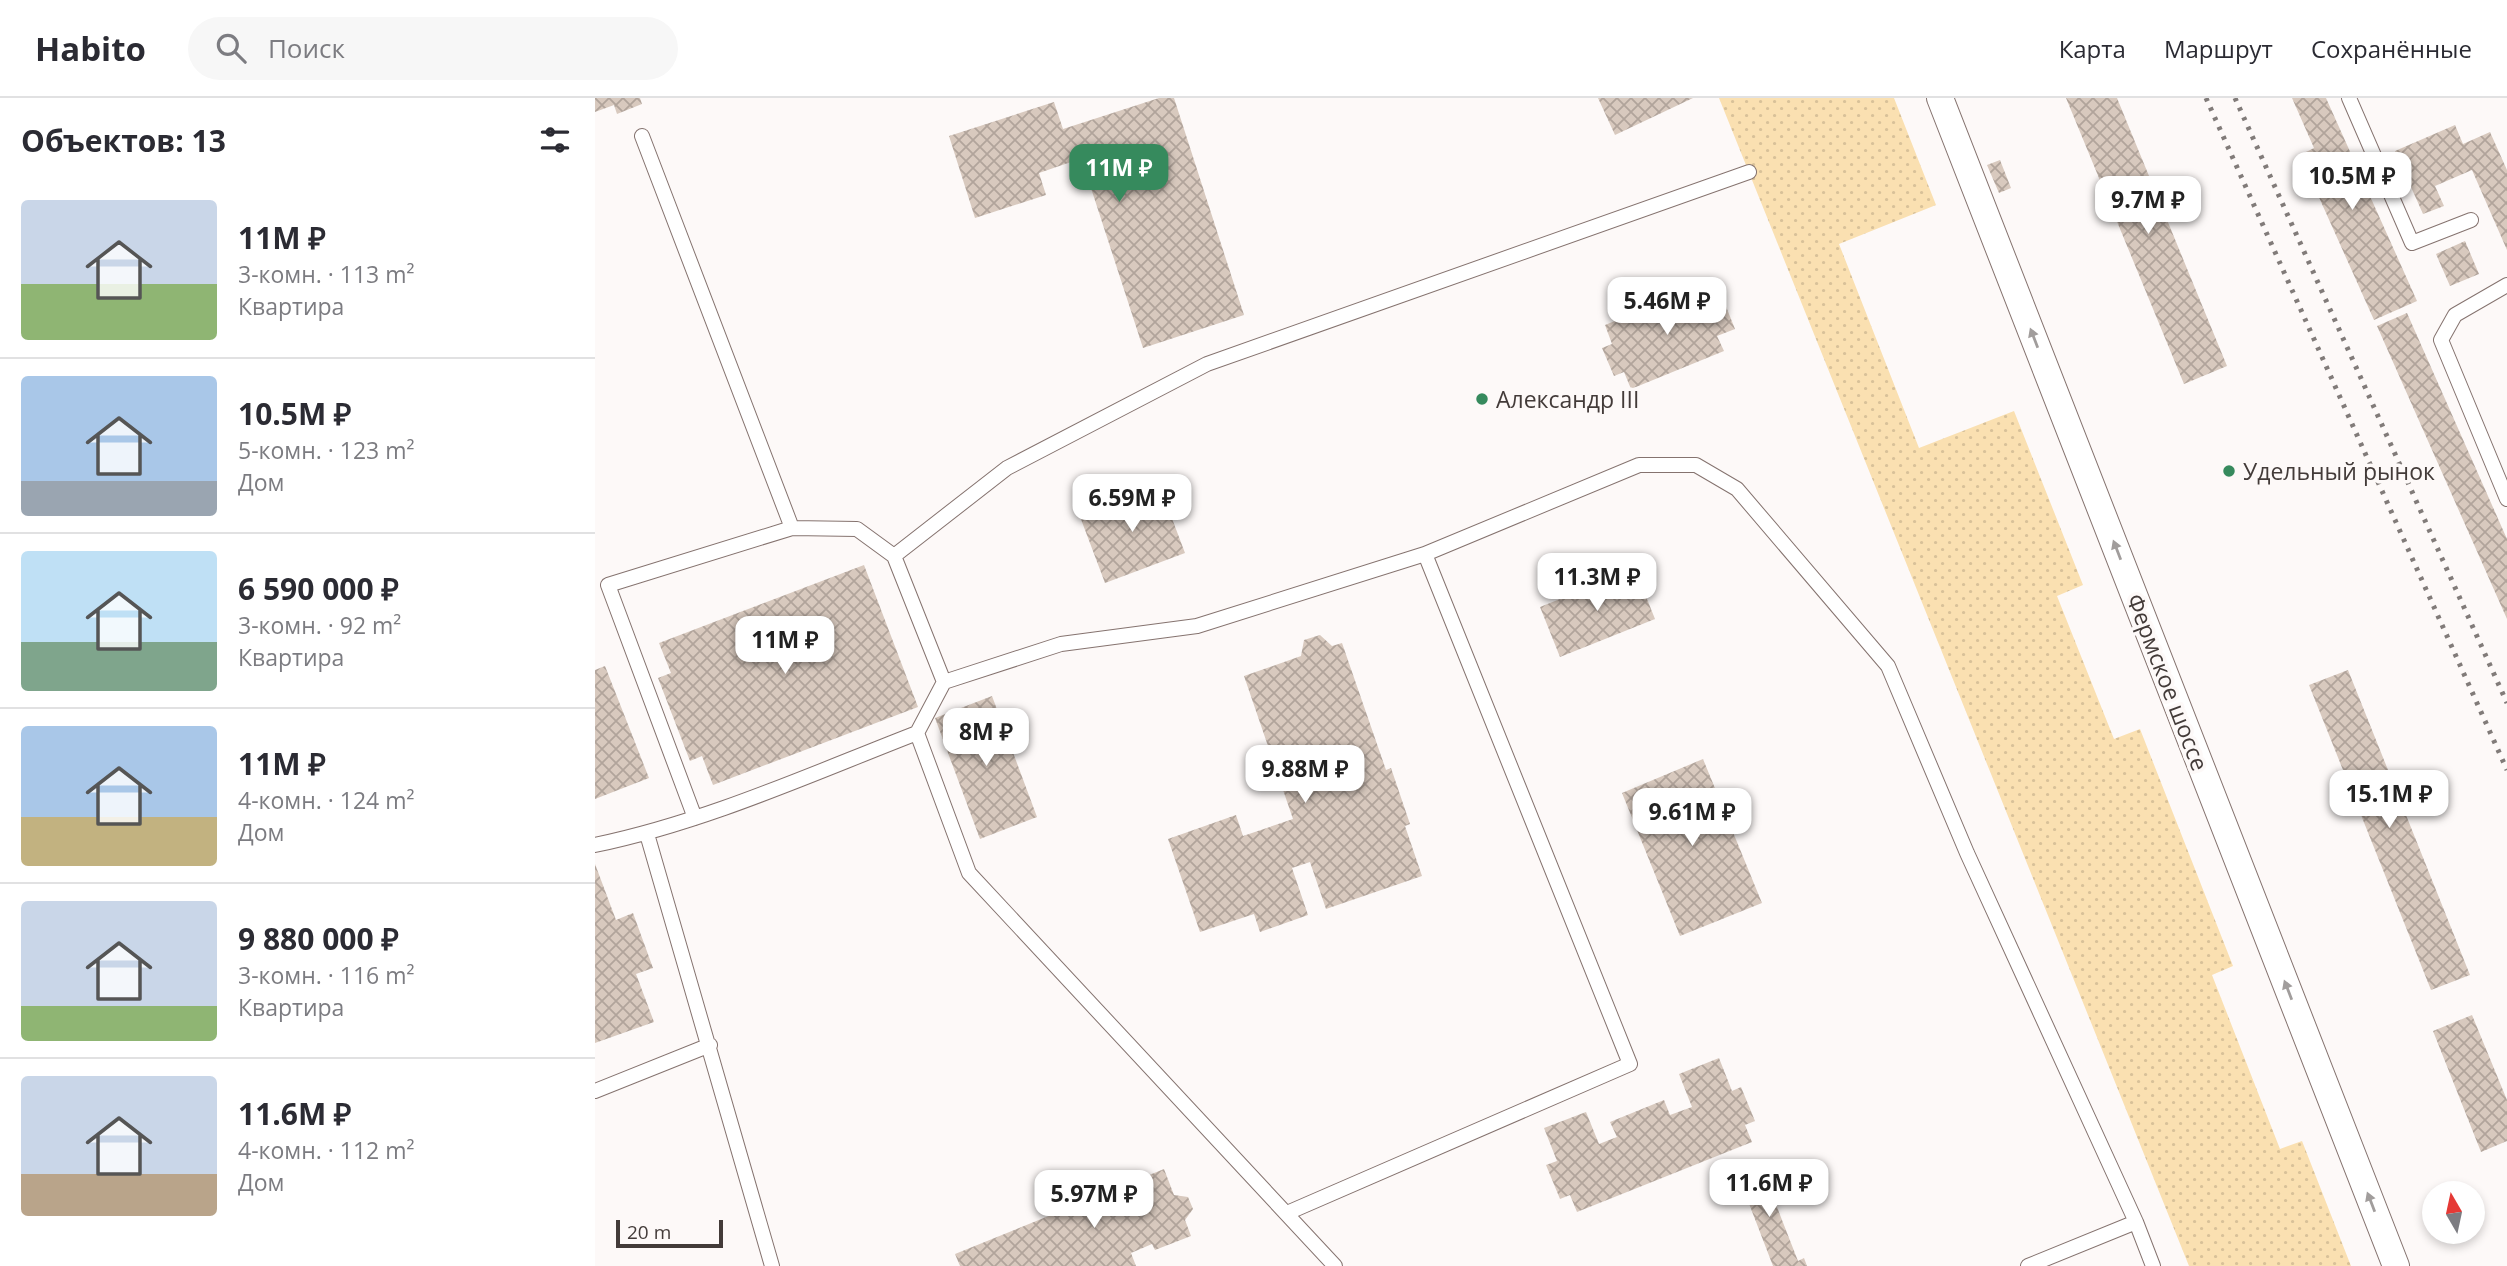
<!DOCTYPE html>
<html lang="ru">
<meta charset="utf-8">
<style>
body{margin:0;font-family:"Open Sans",sans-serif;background:#f7f7f7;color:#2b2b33;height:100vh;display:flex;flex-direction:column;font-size:26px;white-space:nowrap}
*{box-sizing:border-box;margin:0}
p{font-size:23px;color:#7c7c81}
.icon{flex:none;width:38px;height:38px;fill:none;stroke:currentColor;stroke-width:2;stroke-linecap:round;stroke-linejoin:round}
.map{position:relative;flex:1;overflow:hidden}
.details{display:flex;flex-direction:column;background:#fff;width:595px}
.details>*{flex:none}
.needle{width:46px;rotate:351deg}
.tools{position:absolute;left:1827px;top:1083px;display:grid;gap:14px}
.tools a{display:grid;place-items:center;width:63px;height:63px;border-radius:50%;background:#fff;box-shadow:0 4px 10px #0003;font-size:35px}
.scale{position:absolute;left:21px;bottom:18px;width:107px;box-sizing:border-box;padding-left:7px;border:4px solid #433b39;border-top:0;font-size:19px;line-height:24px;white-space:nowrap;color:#433b39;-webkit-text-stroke:5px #fdf9f8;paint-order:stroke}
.price{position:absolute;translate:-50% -60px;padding:0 16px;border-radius:14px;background:#fff;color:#222;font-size:23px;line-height:46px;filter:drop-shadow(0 2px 4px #0008)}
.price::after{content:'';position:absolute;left:50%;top:42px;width:21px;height:16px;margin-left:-10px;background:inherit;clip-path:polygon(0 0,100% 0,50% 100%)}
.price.on{background:#368a5d;color:#fff}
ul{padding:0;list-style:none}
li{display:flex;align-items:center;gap:21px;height:175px;padding:0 21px}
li+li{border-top:2px solid #e1e1e2}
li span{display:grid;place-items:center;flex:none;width:196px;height:140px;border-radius:7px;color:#555}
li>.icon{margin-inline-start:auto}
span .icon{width:84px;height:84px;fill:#fffc;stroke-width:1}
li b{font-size:30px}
h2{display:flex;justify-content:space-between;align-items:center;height:84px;padding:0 21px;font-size:30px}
header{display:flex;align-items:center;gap:42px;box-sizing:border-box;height:98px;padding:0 35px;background:#fff;border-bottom:2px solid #e1e1e2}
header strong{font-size:33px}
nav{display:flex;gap:38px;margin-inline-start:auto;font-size:24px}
.search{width:490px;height:63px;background:#f7f7f7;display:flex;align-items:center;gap:18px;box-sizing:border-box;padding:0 24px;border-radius:38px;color:#7c7c81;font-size:26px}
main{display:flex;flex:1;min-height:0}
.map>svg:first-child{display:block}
.grass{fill:url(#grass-dots)}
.building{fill:url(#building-cross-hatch)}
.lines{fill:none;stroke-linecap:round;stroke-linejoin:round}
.lane-casing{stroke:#85736f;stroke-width:16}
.street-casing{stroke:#85736f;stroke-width:28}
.lane{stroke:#fff;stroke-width:14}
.street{stroke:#fff;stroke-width:26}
.rail{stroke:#817b79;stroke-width:5;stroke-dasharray:3.5 7;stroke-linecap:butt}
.oneway{fill:#a19d9c}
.poi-dot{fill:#368a5d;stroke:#fdf9f8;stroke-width:2.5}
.labels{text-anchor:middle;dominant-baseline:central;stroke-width:7;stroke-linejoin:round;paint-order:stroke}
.poi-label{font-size:23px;fill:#433b39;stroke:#fdf9f8;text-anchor:start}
.street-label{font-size:23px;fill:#433b39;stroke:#fdf9f8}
</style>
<header>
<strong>Habito</strong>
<div class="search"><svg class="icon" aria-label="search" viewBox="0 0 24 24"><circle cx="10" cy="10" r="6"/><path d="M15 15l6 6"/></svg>Поиск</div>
<nav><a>Карта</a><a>Маршрут</a><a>Сохранённые</a></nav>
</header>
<main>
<section class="details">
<h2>Объектов: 13<svg class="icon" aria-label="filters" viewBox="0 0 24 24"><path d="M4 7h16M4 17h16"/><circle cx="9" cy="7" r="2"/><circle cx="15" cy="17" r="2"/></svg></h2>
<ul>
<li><span style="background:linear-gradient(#c9d6e8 60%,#8fb573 0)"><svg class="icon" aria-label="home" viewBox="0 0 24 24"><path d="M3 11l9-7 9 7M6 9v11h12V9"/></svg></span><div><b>11M ₽</b><p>3-комн. · 113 m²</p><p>Квартира</p></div></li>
<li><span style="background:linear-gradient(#a9c7e8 75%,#9aa5b1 0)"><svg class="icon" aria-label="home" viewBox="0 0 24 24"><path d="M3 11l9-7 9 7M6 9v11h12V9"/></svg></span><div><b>10.5M ₽</b><p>5-комн. · 123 m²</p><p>Дом</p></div></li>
<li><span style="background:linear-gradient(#bfe0f5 65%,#7fa58c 0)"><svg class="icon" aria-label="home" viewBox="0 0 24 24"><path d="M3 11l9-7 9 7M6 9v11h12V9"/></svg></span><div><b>6 590 000 ₽</b><p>3-комн. · 92 m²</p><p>Квартира</p></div></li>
<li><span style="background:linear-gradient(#a9c7e8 65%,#c2b280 0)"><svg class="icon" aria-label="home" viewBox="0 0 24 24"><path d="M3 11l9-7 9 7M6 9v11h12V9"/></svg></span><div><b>11M ₽</b><p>4-комн. · 124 m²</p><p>Дом</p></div></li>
<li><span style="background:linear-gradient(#c9d6e8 75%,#8fb573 0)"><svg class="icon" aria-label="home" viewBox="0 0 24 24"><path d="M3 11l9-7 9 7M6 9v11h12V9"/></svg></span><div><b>9 880 000 ₽</b><p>3-комн. · 116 m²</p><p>Квартира</p></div></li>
<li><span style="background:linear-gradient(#c9d6e8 70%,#b9a48a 0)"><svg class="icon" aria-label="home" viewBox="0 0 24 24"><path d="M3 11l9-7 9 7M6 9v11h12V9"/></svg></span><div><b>11.6M ₽</b><p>4-комн. · 112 m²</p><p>Дом</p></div></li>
</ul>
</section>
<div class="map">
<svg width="1912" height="1168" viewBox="0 0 1912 1168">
<defs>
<pattern id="grass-dots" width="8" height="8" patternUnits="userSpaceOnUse" patternTransform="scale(1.75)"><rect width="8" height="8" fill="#fae0b1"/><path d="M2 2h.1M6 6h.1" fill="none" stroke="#d8c199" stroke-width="1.8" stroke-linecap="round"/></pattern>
<pattern id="building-cross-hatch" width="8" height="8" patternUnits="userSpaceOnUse" patternTransform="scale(1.75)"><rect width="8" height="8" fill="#d8c9be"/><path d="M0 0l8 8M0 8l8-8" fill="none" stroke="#b1a49b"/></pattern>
</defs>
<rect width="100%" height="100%" fill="#fdf9f8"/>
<path class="grass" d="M1124 0H1299L1341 107 1244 146 1324 350 1419 313 1488 487 1462 498 1519 641 1545 631 1638 868 1617 877 1685 1051 1707 1043 1756 1168H1594Z"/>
<path class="building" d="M0 0H45L47 6 22 16 19 7 0 14Z
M564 0H579L649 217 548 250 494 84 483 88 476 64 444 75 451 97 380 120 354 38 459 4 468 31Z
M1003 0H1098L1020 37Z
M1471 0H1522L1632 268 1589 286Z
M1697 0H1731L1822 203 1779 222 1705 57 1719 50Z
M1860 27 1868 46 1895 34 1912 72V152L1877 72 1840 88 1849 108 1828 116 1800 53Z
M1405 62 1416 90 1404 95 1392 67Z
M1870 143 1884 176 1855 188 1841 156Z
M1103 189 1108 203 1126 196 1140 231 1122 238 1129 253 1036 291 1029 274 1019 278 1007 250 1017 246 1010 227Z
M1812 215 1912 441V521L1782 228Z
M564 386 590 455 510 485 484 416Z
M269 467 323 609 118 687 107 658 95 663 63 580 76 575 64 545Z
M1040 471 1060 521 965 559 945 509Z
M725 537 737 548 747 545 791 672 796 670 815 726 810 728 827 778 731 811 715 764 697 770 713 817 665 834 659 816 605 834 573 741 641 717 648 738 698 721 649 578 706 558 709 542Z
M10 568 54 680 0 701V572Z
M1753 572 1875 877 1836 892 1714 587Z
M397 598 442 719 385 741 340 620Z
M1108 661 1167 805 1085 838 1027 695Z
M0 766 21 822 38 815 58 870 41 876 59 924 0 945Z
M1877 917 1912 1002V1043L1886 1054 1838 933Z
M1124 960 1137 993 1146 989 1160 1023 1150 1027 1157 1044 982 1114 975 1097 965 1101 951 1067 962 1063 949 1030 991 1014 1004 1046 1022 1039 1015 1024 1069 1002 1075 1017 1097 1009 1084 976Z
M1166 1068 1203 1163 1209 1160 1212 1168H1178L1143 1077Z
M569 1071 579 1097 593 1099 598 1111 590 1122 596 1138 560 1152 557 1146 536 1155 541 1168H365L360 1156Z"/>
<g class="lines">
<g class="lane-casing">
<path id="lane" d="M1754 0 1817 145 1876 122
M47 38 197 430
M1912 187 1860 217 1846 242 1912 401
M830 456 1044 367H1101L1142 391 1293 568 1372 755 1541 1124
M299 458 412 370 612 266 1154 74
M349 584 466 546 602 528 830 456 1035 966 692 1115
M100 720 13 487 197 430 262 431 299 458 349 584 322 635
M52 736 177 1168
M0 747C111 724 216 676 322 635L374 775 740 1168
M0 993 115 947
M1433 1168 1541 1124 1558 1168"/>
</g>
<g class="street-casing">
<path id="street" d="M1345 0 1801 1168"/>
</g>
<use href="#lane" class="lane"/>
<use href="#street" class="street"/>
<path class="rail" d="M1611 0 1912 672
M1640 0 1912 605"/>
</g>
<defs><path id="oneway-solid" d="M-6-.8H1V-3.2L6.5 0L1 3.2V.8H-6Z" transform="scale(1.75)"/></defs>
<g class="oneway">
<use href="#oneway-solid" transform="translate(1439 240) rotate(-111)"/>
<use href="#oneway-solid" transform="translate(1522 452) rotate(-111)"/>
<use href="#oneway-solid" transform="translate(1693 892) rotate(-111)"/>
<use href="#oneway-solid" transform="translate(1776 1104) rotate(-111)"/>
</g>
<g class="poi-dot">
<circle cx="887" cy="301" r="7"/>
<circle cx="1634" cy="373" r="7"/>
</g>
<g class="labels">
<g class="poi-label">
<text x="901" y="301">Александр III</text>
<text x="1648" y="373">Удельный рынок</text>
</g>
<g class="street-label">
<text transform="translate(1573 584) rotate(69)">Фермское шоссе</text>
</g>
</g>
</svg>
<div class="tools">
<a><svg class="needle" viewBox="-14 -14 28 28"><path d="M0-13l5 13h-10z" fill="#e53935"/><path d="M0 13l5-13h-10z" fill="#7c7c81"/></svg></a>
</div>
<div class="scale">20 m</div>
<b class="price on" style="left:524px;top:106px">11M ₽</b>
<b class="price" style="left:1757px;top:114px">10.5M ₽</b>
<b class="price" style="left:1553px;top:138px">9.7M ₽</b>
<b class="price" style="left:1072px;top:239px">5.46M ₽</b>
<b class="price" style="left:537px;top:436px">6.59M ₽</b>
<b class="price" style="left:1002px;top:515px">11.3M ₽</b>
<b class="price" style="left:190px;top:578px">11M ₽</b>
<b class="price" style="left:391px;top:670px">8M ₽</b>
<b class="price" style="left:710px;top:707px">9.88M ₽</b>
<b class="price" style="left:1794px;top:732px">15.1M ₽</b>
<b class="price" style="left:1097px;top:750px">9.61M ₽</b>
<b class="price" style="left:1174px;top:1121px">11.6M ₽</b>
<b class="price" style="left:499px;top:1132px">5.97M ₽</b>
</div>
</main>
